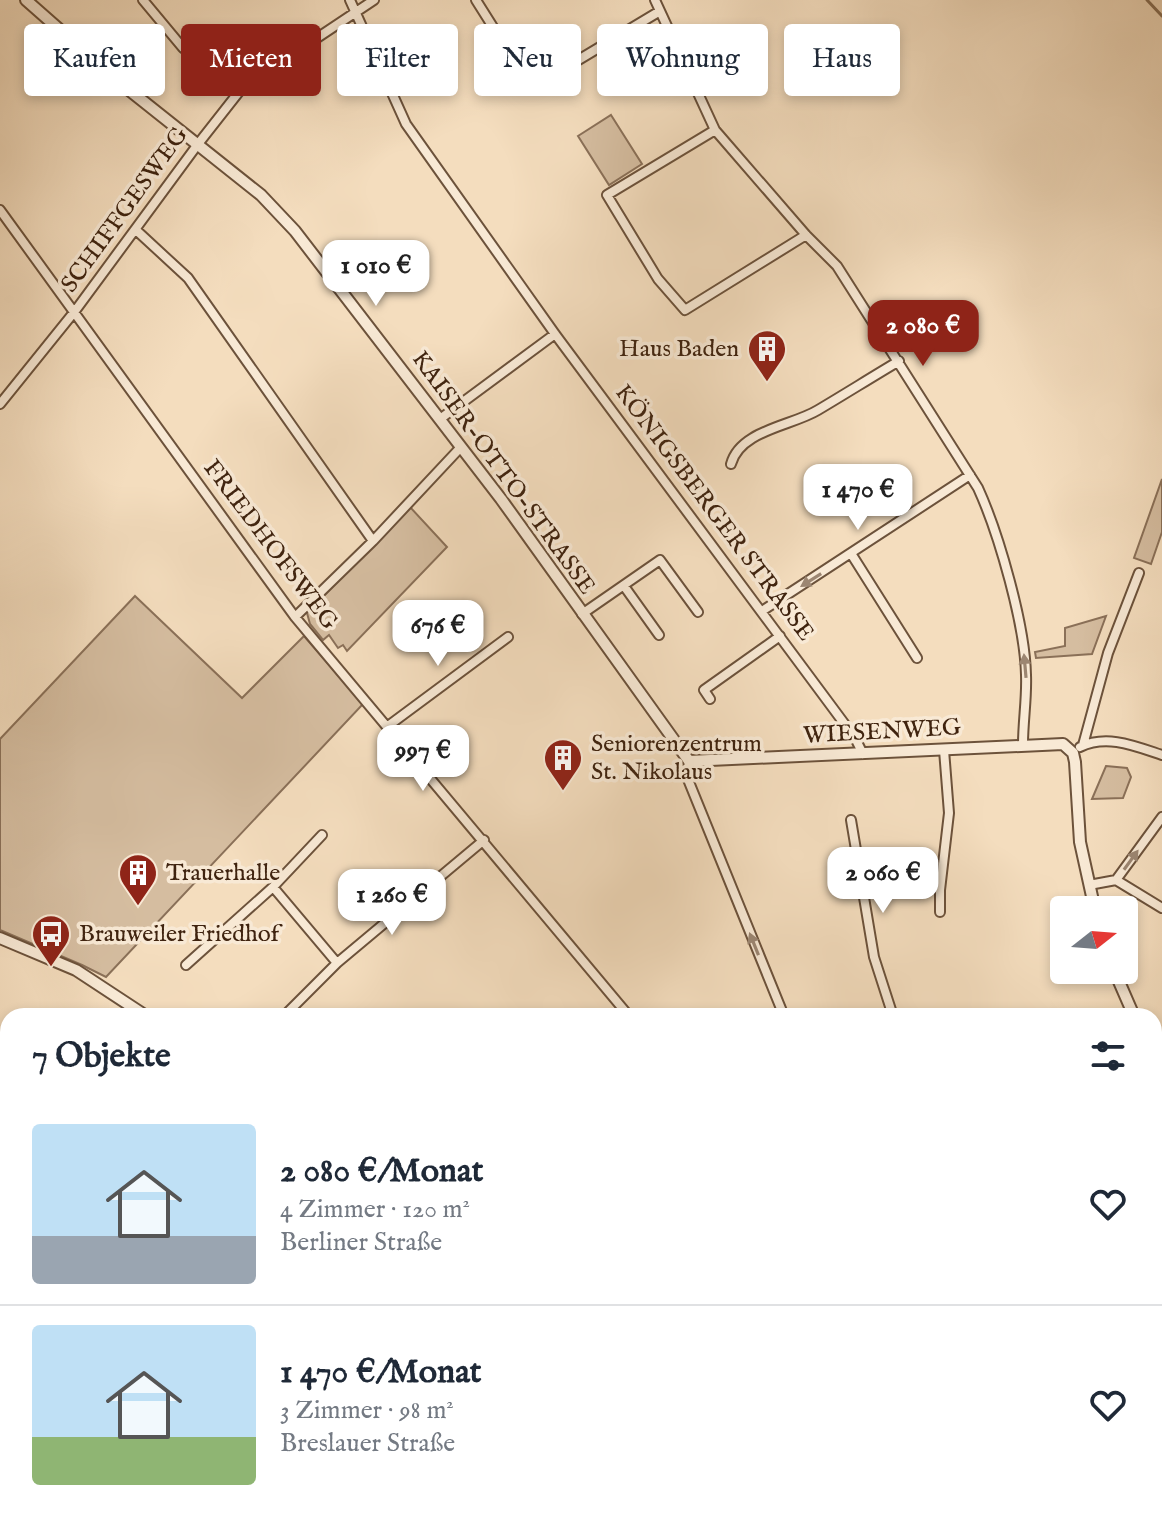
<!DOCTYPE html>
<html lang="de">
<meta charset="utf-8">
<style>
body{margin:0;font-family:"IM FELL English",serif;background:#f6f6f7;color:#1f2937;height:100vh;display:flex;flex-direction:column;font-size:30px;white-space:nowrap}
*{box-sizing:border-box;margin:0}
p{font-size:26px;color:#747a83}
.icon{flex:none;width:44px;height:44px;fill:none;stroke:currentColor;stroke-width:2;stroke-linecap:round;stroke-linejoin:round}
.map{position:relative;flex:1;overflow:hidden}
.sheet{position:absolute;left:0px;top:1008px;width:1162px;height:514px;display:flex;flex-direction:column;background:#fff;border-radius:24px 24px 0 0;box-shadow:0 4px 12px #0003}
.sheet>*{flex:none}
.hud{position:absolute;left:24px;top:24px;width:1114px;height:72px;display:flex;gap:16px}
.needle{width:52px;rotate:73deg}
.controls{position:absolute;left:1050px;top:896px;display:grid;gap:16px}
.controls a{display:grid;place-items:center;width:88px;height:88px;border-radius:8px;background:#fff;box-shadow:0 4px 12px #0003;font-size:40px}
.price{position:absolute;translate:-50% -68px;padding:0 18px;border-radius:16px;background:#fff;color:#222;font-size:26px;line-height:52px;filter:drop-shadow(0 2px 4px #0008)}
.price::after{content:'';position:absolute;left:50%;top:48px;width:24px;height:18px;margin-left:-12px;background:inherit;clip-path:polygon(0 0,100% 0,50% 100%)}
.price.active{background:#8f2418;color:#fff}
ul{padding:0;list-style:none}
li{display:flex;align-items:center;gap:24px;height:200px;padding:0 32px}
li+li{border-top:2px solid #e0e1e3}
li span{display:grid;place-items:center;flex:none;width:224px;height:160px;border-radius:8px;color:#555}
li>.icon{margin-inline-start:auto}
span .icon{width:96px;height:96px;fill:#fffc;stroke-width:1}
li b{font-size:34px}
h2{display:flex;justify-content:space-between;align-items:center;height:96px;padding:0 32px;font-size:34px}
.tag{padding:0 28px;border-radius:8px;background:#fff;box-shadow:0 4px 12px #0003;font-size:28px;line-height:72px}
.tag.active{background:#8f2418;color:#fff}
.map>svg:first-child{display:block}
.green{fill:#d5bda0;stroke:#8a7058;stroke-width:2}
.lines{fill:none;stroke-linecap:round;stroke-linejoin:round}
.stream{stroke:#866d54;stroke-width:3}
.minor-casing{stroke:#6c523b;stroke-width:12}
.tertiary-casing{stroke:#6c523b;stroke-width:14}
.minor{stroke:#f8e9d5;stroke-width:8}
.tertiary{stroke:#f8e9d5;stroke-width:10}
.oneway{fill:#9c8672}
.labels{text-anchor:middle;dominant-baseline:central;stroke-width:7;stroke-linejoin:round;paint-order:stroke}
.street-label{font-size:24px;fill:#3f230f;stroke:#f8e9d5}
.poi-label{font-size:24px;fill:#3f230f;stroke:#f8e9d5;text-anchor:start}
</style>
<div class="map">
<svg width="1162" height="1521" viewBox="0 0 1162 1521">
<rect width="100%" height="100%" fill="#f4ddbe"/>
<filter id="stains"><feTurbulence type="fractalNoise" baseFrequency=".0025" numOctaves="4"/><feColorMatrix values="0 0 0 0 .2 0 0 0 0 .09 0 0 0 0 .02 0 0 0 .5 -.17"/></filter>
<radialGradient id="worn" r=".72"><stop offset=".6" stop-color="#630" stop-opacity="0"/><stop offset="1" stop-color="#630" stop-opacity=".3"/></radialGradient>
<path class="green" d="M611 115 642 164 609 185 578 136Z
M1162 479V532L1151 564 1134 558Z
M410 507 447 547 347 651 343 645 338 648 329 635 323 640 310 624 307 613Z
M135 596 242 698 304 636 363 704 106 977 82 965 0 930V739Z
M1106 616 1092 654 1036 658 1035 652 1065 646V628Z
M1106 766 1127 768 1131 777 1123 798 1092 799Z
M1162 1308V1521H860L857 1514H1154V1311Z"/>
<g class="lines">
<path class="stream" d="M1147 0 1162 16
M0 1204 8 1221"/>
<g class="minor-casing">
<path id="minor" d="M143 0 183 48 242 88
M350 0 406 124 555 334 855 738 863 754
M476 0 520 70 528 80 540 83 660 11
M655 0 715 130 806 235 837 266 978 488C999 534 1025 625 1026 675 1027 698 1023 721 1023 744
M715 130 607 195 658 279 685 310 806 235
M0 210 295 617 629 1016
M136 230 188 278 373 541
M0 404 75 311 198 144 242 88 374 0
M440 419 555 334
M731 464C740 430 792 426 818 410 845 394 872 377 899 361
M852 555 917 658
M624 586 659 635
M762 611 970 475
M582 614 660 560 698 612
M295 617 373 541 461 447
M710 699 704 690 780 636
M388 726 508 637
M1083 745 1108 653 1139 573
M1080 747C1107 734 1135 746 1162 755
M689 761 687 777 784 1016
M851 820 874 957 893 1016
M1116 880 1162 908
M1089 885 1116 880 1162 817
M273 887 322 835
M940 912V890L949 813 944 750
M186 965 273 887 337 963
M284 1016 337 963 484 840
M1116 1016 1132 1012
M0 1475 8 1471
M158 1514 165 1521
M376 1514 383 1521
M573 1514 580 1521"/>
</g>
<g class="tertiary-casing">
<path id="tertiary" d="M26 0 119 82 261 195 295 231 501 499 689 761 1063 744 1073 753 1075 762 1080 842 1095 910
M0 938 76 970 146 1016
M1114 970 1134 1016
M1154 1059 1162 1077
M1154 1098 1162 1093
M781 1514 785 1521"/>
</g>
<use href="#minor" class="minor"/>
<use href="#tertiary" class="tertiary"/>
</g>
<defs><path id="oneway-solid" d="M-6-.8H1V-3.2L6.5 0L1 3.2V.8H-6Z" transform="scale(2)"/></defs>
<g class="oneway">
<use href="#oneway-solid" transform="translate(811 580) rotate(148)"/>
<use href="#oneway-solid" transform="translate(1025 666) rotate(-95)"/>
<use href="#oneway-solid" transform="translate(1131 860) rotate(-54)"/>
<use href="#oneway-solid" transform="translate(754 944) rotate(-112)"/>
</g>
<defs>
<g id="building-pin" transform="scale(2)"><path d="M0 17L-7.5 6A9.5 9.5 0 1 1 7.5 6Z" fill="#8f2418" stroke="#f8e9d5"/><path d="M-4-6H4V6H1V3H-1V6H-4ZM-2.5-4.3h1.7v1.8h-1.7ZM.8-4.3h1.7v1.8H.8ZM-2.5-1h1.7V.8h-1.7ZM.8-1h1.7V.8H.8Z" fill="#fff"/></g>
<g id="bus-pin" transform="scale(2)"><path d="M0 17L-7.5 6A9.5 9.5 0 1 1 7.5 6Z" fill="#8f2418" stroke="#f8e9d5"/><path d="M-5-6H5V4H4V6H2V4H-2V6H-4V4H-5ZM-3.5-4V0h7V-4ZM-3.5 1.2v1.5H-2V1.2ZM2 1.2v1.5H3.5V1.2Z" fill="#fff"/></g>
</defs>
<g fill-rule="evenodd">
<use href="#building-pin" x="767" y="349"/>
<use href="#building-pin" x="563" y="758"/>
<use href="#building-pin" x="138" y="873"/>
<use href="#bus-pin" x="51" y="934"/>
</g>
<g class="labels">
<g class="street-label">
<text transform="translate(125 210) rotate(-54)">SCHIFFGESWEG</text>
<text transform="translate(503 473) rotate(54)">KAISER-OTTO-STRASSE</text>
<text transform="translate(714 513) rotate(53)">KÖNIGSBERGER STRASSE</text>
<text transform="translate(270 545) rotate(53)">FRIEDHOFSWEG</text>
<text transform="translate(882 732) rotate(-3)">WIESENWEG</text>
</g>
<g class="poi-label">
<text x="739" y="349" text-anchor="end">Haus Baden</text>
<text x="591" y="744">Seniorenzentrum<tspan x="591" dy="28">St. Nikolaus</tspan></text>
<text x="166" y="873">Trauerhalle</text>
<text x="79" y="934">Brauweiler Friedhof</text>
</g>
</g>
<rect width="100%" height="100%" filter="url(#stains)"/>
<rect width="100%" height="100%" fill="url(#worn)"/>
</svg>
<div class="controls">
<a><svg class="needle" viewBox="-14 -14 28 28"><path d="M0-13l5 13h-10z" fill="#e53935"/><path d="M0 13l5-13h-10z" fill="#747a83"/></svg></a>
</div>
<b class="price" style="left:376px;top:308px">1 010 €</b>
<b class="price active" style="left:923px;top:368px">2 080 €</b>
<b class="price" style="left:858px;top:532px">1 470 €</b>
<b class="price" style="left:438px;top:668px">676 €</b>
<b class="price" style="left:423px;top:793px">997 €</b>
<b class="price" style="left:883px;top:915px">2 060 €</b>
<b class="price" style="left:392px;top:937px">1 260 €</b>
<div class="hud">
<a class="tag">Kaufen</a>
<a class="tag active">Mieten</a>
<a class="tag">Filter</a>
<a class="tag">Neu</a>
<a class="tag">Wohnung</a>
<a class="tag">Haus</a>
</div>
<section class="sheet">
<h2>7 Objekte<svg class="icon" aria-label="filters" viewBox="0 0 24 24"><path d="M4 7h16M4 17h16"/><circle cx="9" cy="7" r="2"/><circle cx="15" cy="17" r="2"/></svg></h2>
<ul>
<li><span style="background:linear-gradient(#bfe0f5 70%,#9aa5b1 0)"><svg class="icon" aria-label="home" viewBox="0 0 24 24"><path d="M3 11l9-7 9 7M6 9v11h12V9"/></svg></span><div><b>2 080 €/Monat</b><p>4 Zimmer · 120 m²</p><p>Berliner Straße</p></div><svg class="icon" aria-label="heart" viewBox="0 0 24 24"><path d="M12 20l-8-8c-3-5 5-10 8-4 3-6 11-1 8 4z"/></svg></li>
<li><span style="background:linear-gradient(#bfe0f5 70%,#8fb573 0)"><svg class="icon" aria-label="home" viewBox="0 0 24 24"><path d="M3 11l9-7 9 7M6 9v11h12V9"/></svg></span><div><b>1 470 €/Monat</b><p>3 Zimmer · 98 m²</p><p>Breslauer Straße</p></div><svg class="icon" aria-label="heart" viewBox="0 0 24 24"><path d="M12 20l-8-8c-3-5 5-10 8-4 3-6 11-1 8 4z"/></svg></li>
</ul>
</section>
</div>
